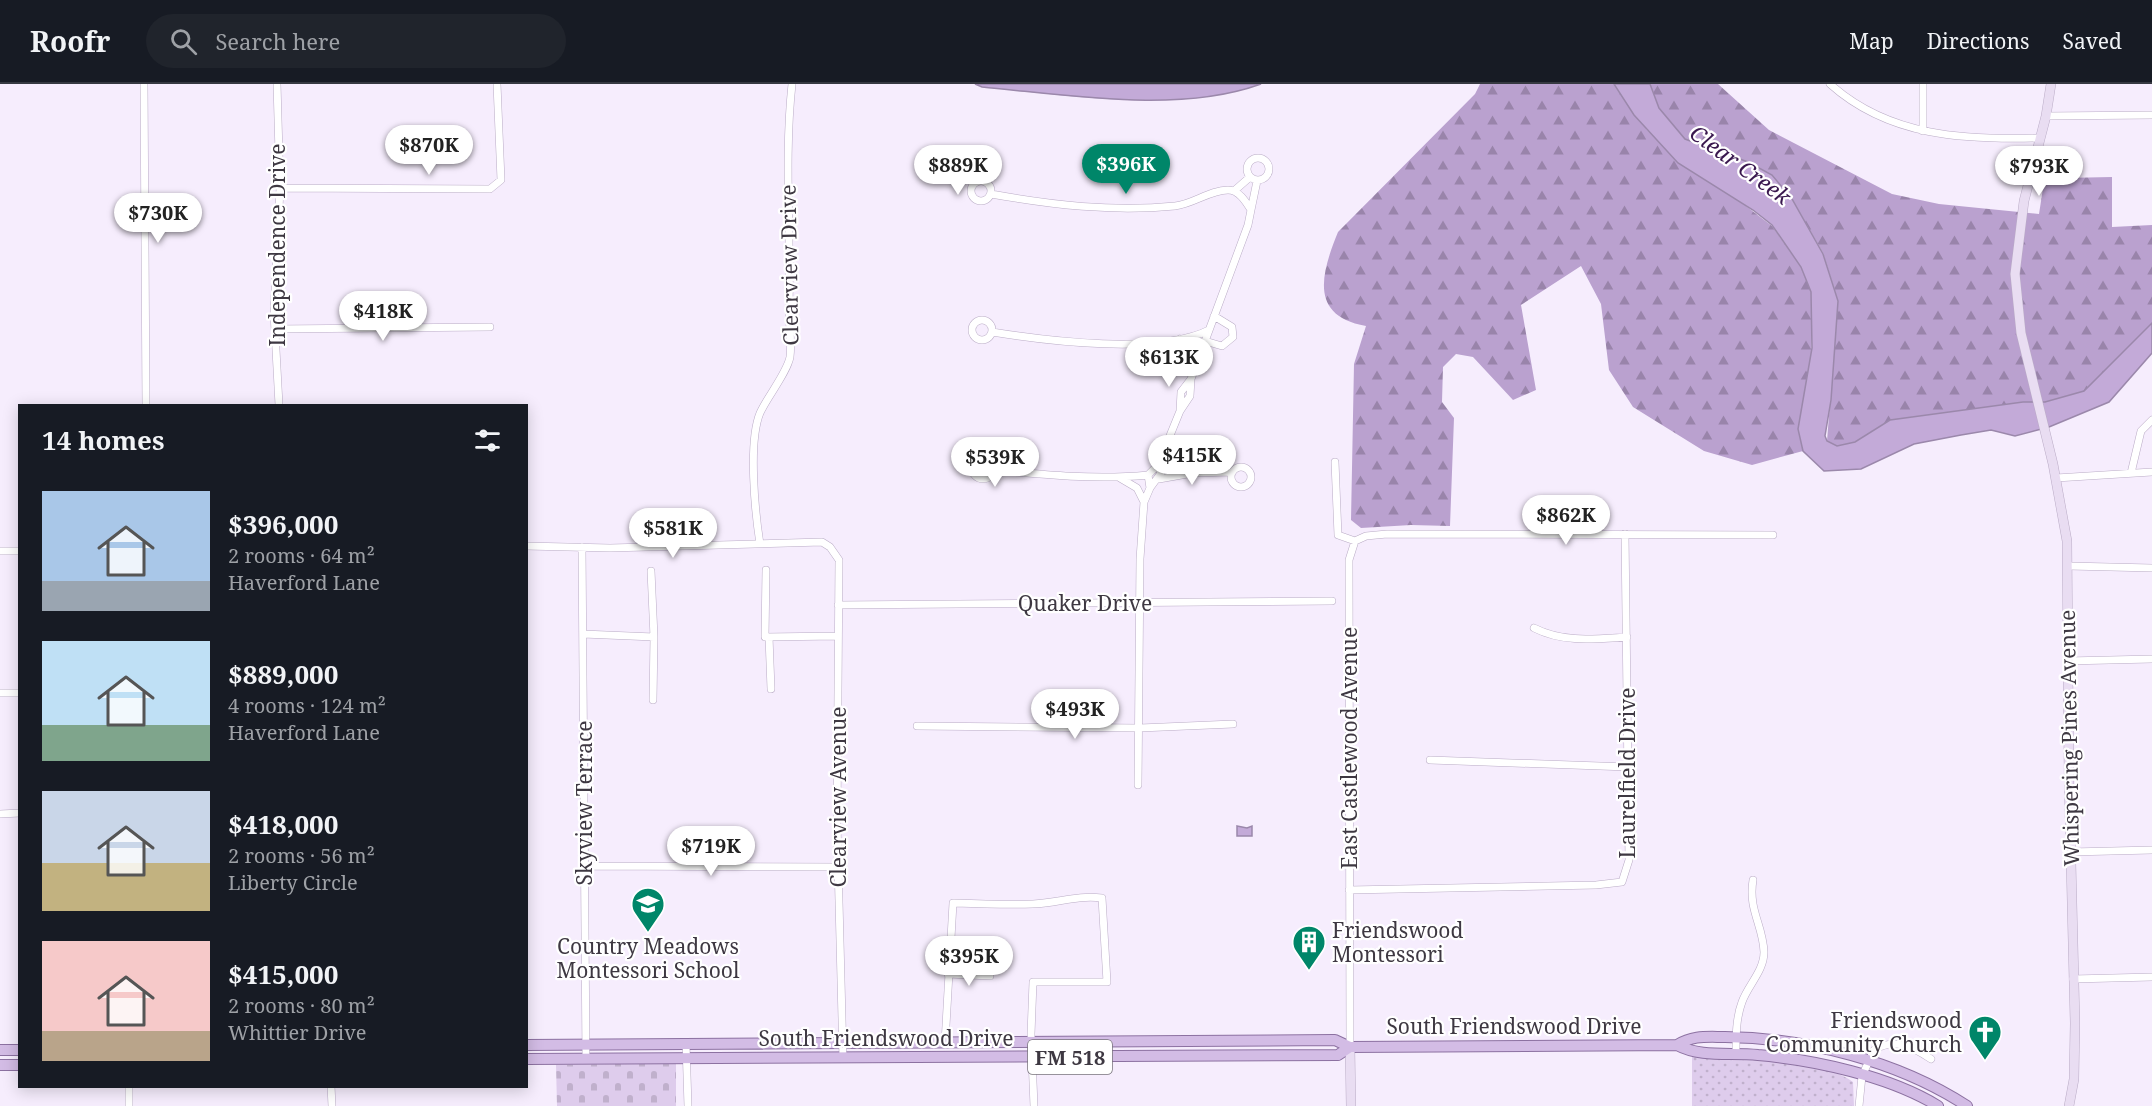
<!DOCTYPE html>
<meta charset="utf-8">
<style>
body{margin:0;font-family:"Noto Serif",serif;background:#20242c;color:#f1f3f6;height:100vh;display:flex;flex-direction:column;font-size:22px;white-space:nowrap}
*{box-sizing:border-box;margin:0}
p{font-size:20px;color:#9ea1a6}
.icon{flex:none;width:33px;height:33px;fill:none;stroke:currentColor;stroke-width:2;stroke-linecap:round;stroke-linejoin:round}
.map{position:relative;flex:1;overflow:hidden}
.sheet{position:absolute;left:18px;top:320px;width:510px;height:684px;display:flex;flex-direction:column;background:#171b24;border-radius:0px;box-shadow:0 3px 15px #0003}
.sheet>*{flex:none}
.price{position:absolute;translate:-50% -51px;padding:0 14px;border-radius:21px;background:#fff;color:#222;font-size:20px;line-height:39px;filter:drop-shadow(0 2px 3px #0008)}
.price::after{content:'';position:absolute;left:50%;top:36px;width:18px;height:14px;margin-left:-9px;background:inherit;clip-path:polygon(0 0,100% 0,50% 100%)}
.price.on{background:#008669;color:#fff}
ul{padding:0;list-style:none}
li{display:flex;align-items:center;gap:18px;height:150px;padding:0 24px}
li span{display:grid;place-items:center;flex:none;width:168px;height:120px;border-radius:0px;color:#555}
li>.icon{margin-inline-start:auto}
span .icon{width:72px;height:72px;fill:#fffc;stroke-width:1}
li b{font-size:26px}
h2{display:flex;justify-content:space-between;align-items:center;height:72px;padding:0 24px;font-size:26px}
header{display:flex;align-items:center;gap:36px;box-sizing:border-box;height:84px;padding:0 30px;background:#171b24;border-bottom:2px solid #363941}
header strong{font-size:28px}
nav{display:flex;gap:33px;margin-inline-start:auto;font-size:21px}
.search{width:420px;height:54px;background:#20242c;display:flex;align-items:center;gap:15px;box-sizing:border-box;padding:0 21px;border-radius:33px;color:#9ea1a6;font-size:22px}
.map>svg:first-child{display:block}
.grass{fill:url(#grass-dots)}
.forest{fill:url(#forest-firs)}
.cemetery{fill:url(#cemetery-stones)}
.water{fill:#c3aad8;stroke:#9b88ab;stroke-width:1.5}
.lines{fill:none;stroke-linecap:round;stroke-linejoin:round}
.street-casing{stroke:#baacc6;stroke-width:8}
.secondary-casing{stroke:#baacc6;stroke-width:10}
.primary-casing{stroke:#8c71a1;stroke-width:12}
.street{stroke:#fff;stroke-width:7}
.secondary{stroke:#e9ddf2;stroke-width:9}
.primary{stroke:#d3bce5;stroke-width:10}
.labels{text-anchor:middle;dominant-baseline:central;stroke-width:4.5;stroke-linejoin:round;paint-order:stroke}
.shield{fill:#fff;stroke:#78747b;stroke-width:1.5}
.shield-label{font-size:20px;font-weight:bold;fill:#3e3842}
.street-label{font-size:21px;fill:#3e3842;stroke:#fff}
.poi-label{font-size:21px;fill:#3e3842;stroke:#fff;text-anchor:start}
.water-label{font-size:22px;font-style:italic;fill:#39174e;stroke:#fff}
</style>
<header>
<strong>Roofr</strong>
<div class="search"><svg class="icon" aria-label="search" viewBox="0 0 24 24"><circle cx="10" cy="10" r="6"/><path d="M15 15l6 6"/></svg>Search here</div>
<nav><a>Map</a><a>Directions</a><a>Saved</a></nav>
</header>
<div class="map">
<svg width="2152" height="1022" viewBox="0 0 2152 1022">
<defs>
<pattern id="grass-dots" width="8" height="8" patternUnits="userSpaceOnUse" patternTransform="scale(1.5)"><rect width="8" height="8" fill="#deccec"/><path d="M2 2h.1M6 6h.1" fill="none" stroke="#c0b0cc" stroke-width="1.8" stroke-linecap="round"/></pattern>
<pattern id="forest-firs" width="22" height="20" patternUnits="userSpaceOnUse" patternTransform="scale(1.5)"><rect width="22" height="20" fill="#baa1cf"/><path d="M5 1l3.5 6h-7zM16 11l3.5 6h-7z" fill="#9984aa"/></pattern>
<pattern id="cemetery-stones" width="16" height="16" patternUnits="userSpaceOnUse" patternTransform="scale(1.5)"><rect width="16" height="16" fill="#deccec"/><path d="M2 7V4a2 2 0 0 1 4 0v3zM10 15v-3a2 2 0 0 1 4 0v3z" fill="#c0b0cc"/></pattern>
</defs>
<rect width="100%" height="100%" fill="#f6edfd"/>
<path class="grass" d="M1692 973C1729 974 1824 975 1853 998L1854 1022H1692Z"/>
<path class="forest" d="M1480 0H1614L1647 46 1772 142 1801 183 1811 208 1812 238 1811 282 1798 345 1803 367 1752 381 1704 367 1633 323 1609 286 1601 220 1581 182 1521 221 1536 306 1513 316 1473 273 1456 270 1443 283 1442 318 1454 334 1450 442 1411 441 1361 444 1351 436 1354 280 1366 242C1309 232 1321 190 1338 148L1475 10Z
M1650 0H1718L1769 46 1892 110 1939 120 2039 130 2046 85H2062L2063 94 2112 93V143L2152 141V239L2084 307 2045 318H2023L1890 336 1855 358 1837 362 1827 357 1838 217 1823 169 1792 115 1748 78 1685 55 1659 24Z"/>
<path class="cemetery" d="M676 979V1022H557L556 981Z"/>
<path class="water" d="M975 0H1261C1178 30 1069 11 982 3Z
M1614 0H1650L1659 24 1685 55 1748 78 1772 91 1792 115 1823 170 1838 217 1831 316 1825 352 1827 357 1837 362 1855 358 1890 336 2023 318H2045L2084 307 2152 239V269L2109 318 2049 343 2015 352 1991 346 1961 351 1914 360 1861 385 1824 387 1803 367 1798 345 1812 264 1811 208 1801 183 1772 141 1753 126 1678 79 1634 31Z
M1237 742 1247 744 1252 742V752H1237Z"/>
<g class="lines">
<g class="street-casing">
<path id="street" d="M144 0 146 321
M277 0 280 104 274 229 279 321
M1830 0C1889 53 1965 56 2039 54
M2046 32 2152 31
M1923 47V0
M1247 85a11 11 0 1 1 22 0a11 11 0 1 1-22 0Z
M971 107a10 10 0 1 1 20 0a10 10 0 1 1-20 0Z
M280 104 490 105 501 96 497 0
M1234 107 1250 93
M991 110C1052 121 1112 128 1175 122 1193 120 1210 106 1228 106 1239 106 1246 118 1251 126L1248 141 1191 295 1190 312 1180 327 1158 381 1148 391 1150 404 1161 389 1158 381
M1251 126 1257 97
M972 246a10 10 0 1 1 20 0a10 10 0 1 1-20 0Z
M275 245 490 243
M992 248C1048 257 1159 271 1209 246
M1180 255 1192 262 1199 272
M1205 257 1222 262 1233 253 1232 243 1214 232
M1180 327 1181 308 1191 295
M972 384a11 11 0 1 1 22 0a11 11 0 1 1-22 0Z
M1335 378 1338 451 1355 457
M1231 393a10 10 0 1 1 20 0a10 10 0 1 1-20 0Z
M994 386C1045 391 1097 396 1148 391
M2131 389 2141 347 2152 336
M1120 394 1137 404 1144 418
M2056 394 2152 388
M1159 395 1193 389 1232 388
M1355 457 1366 452 1387 450 1773 451
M760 460C755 428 748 358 760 329 767 313 787 289 790 273 792 257 789 240 789 223 791 149 784 74 792 0
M526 462 610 464 822 458 830 463 839 476 837 739 843 974
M582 463 586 975
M0 467H20
M2069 482 2152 484
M766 486 765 553 838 552
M651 487 654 553 653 616
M838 521 1332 517
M1534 544C1564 559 1594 555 1627 553
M583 550 654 553
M769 553 771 605
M2067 577 2152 575
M0 609H20
M917 642 1140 644 1233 640
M1430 676 1628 683
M1138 701 1140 475 1144 418 1150 404
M0 730 20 729
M2071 768 2152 766
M584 782 839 783
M1349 806 1596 801 1622 798 1629 776 1625 450
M948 890 990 892
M2073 895 2152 893
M945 959 953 819C980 820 1006 821 1033 820 1059 819 1076 811 1102 814L1107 898H1033L1031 950 1034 1022
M686 960 688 1022
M1350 963 1349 476 1355 457
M1736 969C1736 952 1736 934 1742 918 1748 901 1764 887 1764 868 1763 841 1748 826 1753 796
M129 1002V1022
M331 1002 332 1022
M1859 1022 1862 992 1874 966C1894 953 1913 963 1931 975"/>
</g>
<g class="secondary-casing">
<path id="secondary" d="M2051 0 2046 32 2024 117 2015 190 2021 249 2053 380 2067 457 2069 697 2075 939 2074 995 2069 1022
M1350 963 1351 1022"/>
</g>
<g class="primary-casing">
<path id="primary" d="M526 961 1335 956 1350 963 1677 961C1701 974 1731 968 1758 971 1815 976 1889 992 1938 1022
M1677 961C1693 951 1707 953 1725 953 1807 954 1898 977 1967 1022
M0 966H20
M526 975 1338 971 1350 963
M0 981H20"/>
</g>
<use href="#street" class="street"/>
<use href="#secondary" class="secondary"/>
<use href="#primary" class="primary"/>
</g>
<defs>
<g id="school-pin" transform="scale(1.725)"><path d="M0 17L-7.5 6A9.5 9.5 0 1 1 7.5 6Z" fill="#008669" stroke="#fff"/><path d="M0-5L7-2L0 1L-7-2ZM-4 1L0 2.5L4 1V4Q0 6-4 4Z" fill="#fff"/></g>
<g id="building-pin" transform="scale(1.725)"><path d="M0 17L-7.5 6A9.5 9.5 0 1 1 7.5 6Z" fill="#008669" stroke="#fff"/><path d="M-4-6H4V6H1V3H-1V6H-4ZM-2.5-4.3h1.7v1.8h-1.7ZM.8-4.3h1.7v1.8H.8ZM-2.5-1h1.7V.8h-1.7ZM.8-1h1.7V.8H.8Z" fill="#fff"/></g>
<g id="church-pin" transform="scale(1.725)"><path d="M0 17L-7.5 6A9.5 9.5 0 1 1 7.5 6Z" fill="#008669" stroke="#fff"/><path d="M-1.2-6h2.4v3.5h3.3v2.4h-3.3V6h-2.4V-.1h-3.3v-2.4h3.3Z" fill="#fff"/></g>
</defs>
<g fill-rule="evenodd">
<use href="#school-pin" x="648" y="820"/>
<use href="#building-pin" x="1309" y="858"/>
<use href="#church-pin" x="1985" y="948"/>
</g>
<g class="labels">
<rect class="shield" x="1028" y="956" width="84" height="34" rx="4.5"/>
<g class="shield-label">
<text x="1070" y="973">FM 518</text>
</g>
<g class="street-label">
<text transform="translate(277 161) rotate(-90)">Independence Drive</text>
<text transform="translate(789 181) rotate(-91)">Clearview Drive</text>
<text x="1085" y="519">Quaker Drive</text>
<text transform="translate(2069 654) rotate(-91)">Whispering Pines Avenue</text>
<text transform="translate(1349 664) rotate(-90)">East Castlewood Avenue</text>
<text transform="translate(1627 689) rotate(-90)">Laurelfield Drive</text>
<text transform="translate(838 713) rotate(-90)">Clearview Avenue</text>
<text transform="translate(584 719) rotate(-90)">Skyview Terrace</text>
<text x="1514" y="942">South Friendswood Drive</text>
<text x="886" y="954">South Friendswood Drive</text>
</g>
<g class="poi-label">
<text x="1332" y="846">Friendswood<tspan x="1332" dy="24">Montessori</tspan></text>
<text x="648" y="862" text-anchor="middle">Country Meadows<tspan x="648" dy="24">Montessori School</tspan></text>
<text x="1962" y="936" text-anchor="end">Friendswood<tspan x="1962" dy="24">Community Church</tspan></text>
</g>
<g class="water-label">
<text transform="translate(1741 80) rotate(36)">Clear Creek</text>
</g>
</g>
</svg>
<b class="price" style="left:429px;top:92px">$870K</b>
<b class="price on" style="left:1126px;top:111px">$396K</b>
<b class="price" style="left:958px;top:112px">$889K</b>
<b class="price" style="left:2039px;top:113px">$793K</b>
<b class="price" style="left:158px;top:160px">$730K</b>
<b class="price" style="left:383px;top:258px">$418K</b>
<b class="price" style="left:1169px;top:304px">$613K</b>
<b class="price" style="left:1192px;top:402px">$415K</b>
<b class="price" style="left:995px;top:404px">$539K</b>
<b class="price" style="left:1566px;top:462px">$862K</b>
<b class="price" style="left:673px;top:475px">$581K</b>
<b class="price" style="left:1075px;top:656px">$493K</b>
<b class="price" style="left:711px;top:793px">$719K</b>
<b class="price" style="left:969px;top:903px">$395K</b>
<section class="sheet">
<h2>14 homes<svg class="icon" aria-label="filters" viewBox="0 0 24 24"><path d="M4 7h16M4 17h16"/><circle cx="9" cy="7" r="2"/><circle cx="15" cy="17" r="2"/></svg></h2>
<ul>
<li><span style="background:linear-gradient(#a9c7e8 75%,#9aa5b1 0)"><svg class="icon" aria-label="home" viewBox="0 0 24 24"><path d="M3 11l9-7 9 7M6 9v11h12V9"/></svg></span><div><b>$396,000</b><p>2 rooms · 64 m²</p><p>Haverford Lane</p></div></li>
<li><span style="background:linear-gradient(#bfe0f5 70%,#7fa58c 0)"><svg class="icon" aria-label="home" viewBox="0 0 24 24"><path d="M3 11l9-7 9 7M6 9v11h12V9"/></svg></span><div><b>$889,000</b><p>4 rooms · 124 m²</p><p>Haverford Lane</p></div></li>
<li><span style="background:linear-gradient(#c9d6e8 60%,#c2b280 0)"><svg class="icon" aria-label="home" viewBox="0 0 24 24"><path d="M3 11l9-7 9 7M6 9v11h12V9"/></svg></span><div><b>$418,000</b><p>2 rooms · 56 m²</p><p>Liberty Circle</p></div></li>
<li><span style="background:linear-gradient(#f6c9c9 75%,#b9a48a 0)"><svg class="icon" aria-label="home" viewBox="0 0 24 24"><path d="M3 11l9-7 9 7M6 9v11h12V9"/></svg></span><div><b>$415,000</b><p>2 rooms · 80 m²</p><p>Whittier Drive</p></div></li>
</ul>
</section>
</div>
